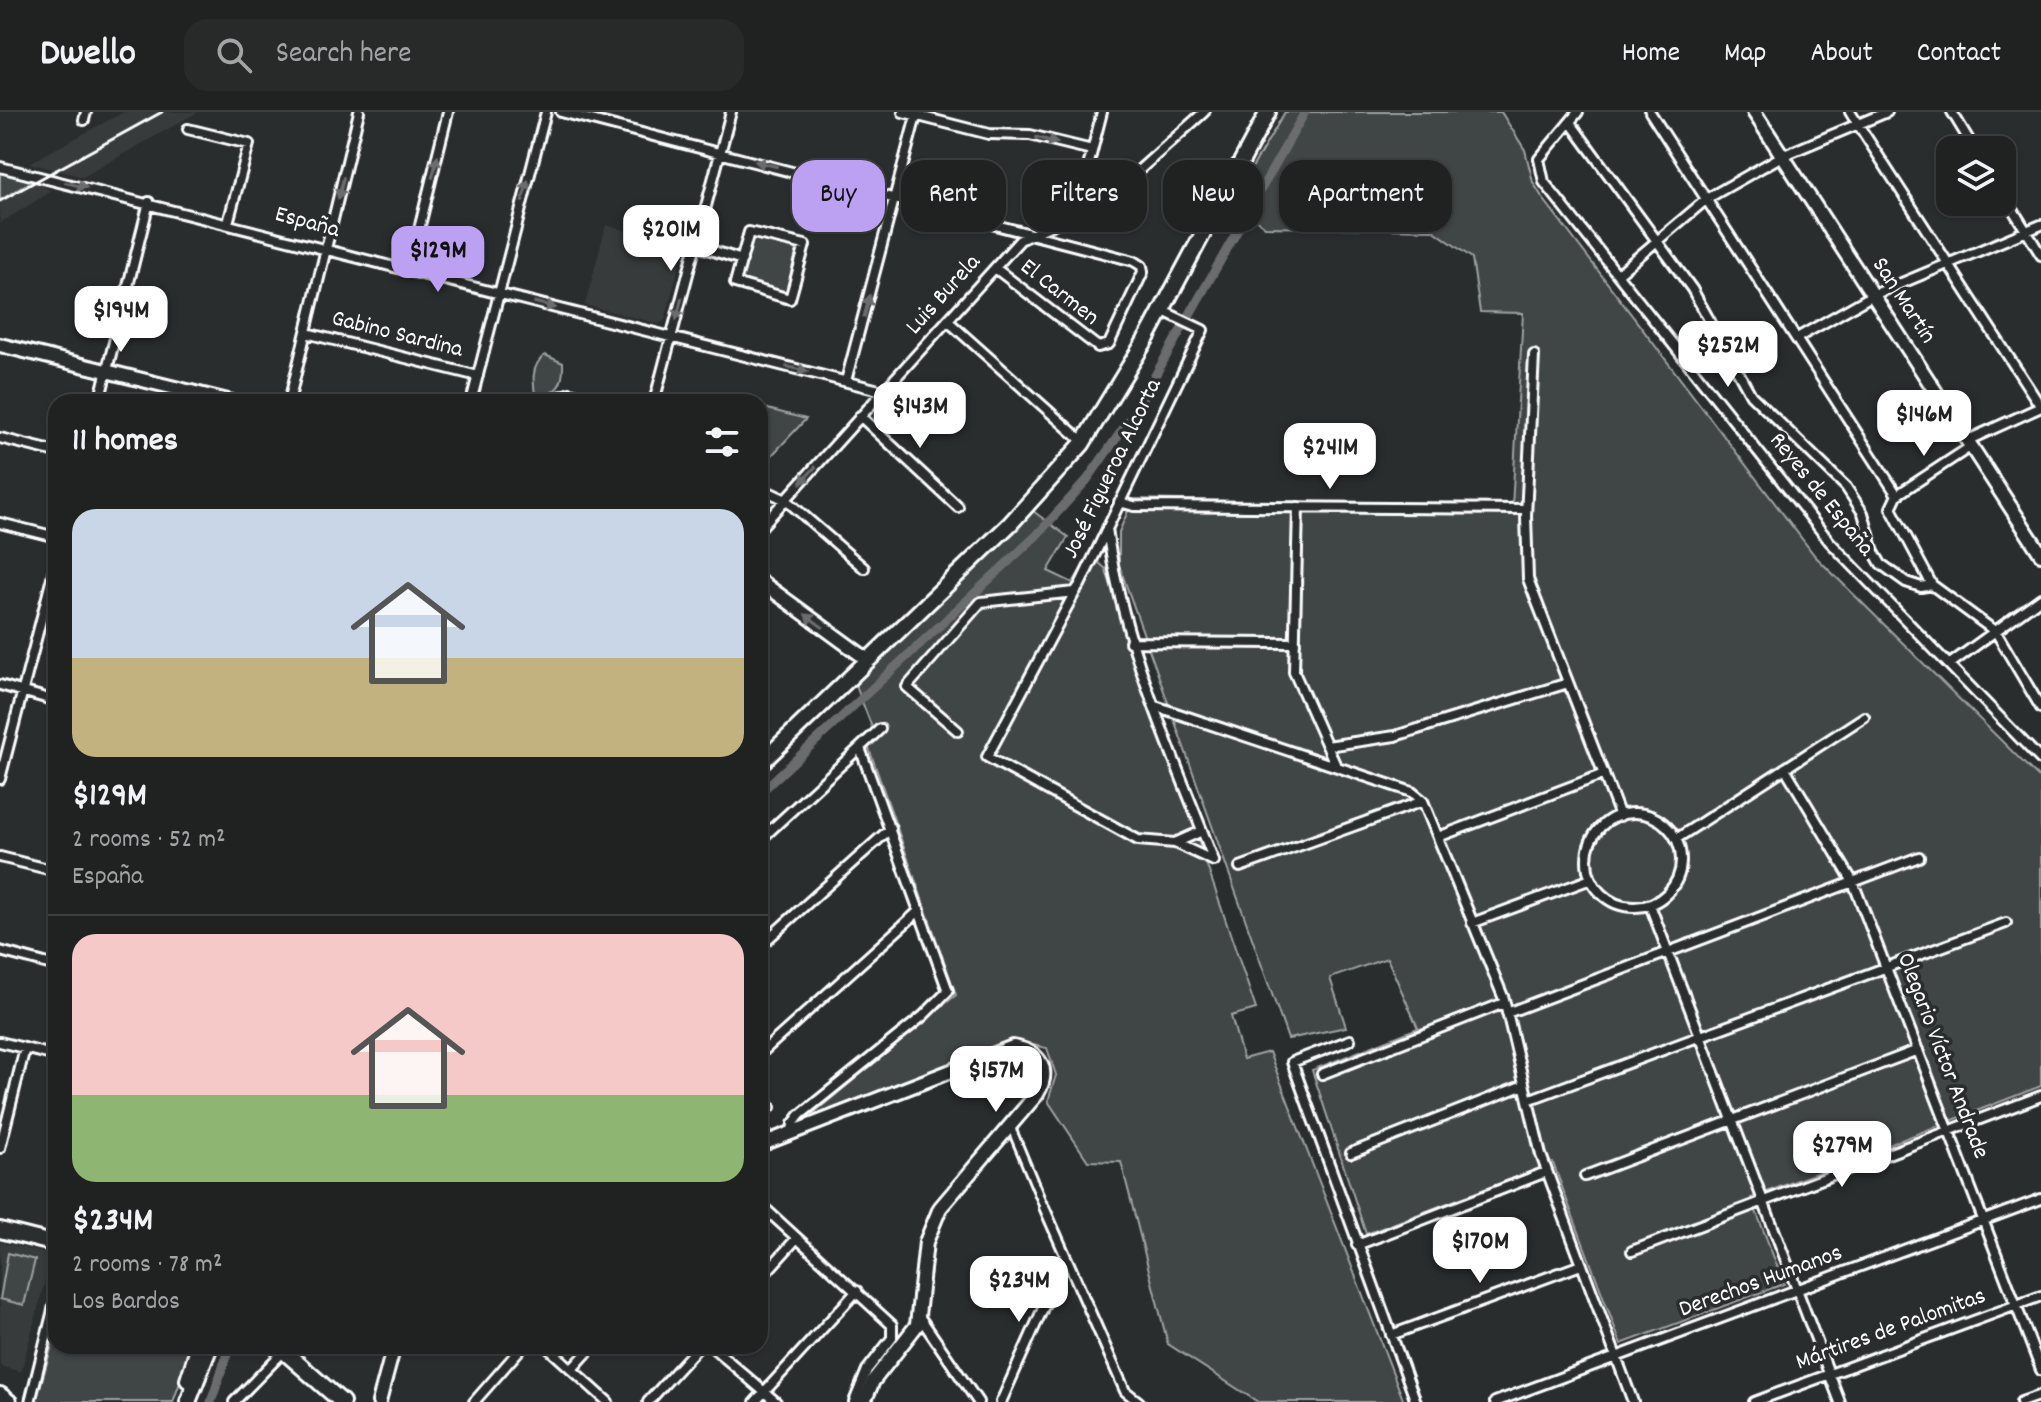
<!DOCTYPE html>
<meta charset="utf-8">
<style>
body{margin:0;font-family:Dekko,sans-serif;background:#282a2a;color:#f1f3f6;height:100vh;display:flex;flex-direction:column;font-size:30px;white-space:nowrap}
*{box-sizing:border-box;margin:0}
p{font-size:26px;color:#a2a4a5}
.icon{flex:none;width:44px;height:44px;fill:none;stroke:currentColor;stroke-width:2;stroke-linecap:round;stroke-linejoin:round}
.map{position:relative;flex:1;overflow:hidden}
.details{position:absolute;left:48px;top:282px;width:720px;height:960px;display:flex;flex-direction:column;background:#202222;border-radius:24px;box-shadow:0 2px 6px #0004,0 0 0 2px #3d3f40}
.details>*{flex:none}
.guide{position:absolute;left:792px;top:48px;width:760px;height:72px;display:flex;gap:16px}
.controls{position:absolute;left:1936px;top:24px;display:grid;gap:16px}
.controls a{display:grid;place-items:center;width:80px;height:80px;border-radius:16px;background:#202222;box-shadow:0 2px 6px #0004,0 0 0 2px #3d3f40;font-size:40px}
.price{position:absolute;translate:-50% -68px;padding:0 18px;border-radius:16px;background:#fff;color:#222;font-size:26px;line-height:52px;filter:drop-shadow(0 2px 4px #0008)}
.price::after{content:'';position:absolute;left:50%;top:48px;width:24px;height:18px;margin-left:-12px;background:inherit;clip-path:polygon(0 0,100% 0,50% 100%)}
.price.current{background:#bca0f2;color:#111}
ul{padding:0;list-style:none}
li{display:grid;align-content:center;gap:16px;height:424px;padding:0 24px}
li+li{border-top:2px solid #3d3f40}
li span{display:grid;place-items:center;height:248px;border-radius:24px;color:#555}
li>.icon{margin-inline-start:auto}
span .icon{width:144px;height:144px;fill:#fffc;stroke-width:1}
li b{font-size:34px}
h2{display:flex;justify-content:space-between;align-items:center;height:96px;padding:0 24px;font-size:34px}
.chip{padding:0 28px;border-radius:24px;background:#202222;box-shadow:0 2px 6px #0004,0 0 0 2px #3d3f40;font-size:28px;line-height:72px}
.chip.current{background:#bca0f2;color:#111}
header{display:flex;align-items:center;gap:48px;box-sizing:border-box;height:112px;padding:0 40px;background:#202222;border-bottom:2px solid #3d3f40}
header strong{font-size:38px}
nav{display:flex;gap:44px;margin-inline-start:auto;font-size:28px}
.search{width:560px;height:72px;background:#282a2a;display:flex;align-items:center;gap:20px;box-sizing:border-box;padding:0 28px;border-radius:24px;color:#a2a4a5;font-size:30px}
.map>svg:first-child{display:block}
.built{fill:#373a3b}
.green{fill:#414445;stroke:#a0a2a2;stroke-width:2}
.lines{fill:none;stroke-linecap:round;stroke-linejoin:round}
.canal{stroke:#6a6c6d;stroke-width:9}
.pedestrian-casing{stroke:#fff;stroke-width:12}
.minor-casing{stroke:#fff;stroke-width:14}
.secondary-casing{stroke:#fff;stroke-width:18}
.primary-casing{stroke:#fff;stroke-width:20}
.pedestrian{stroke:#2a2d2e;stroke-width:6}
.minor{stroke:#2a2d2e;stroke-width:8}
.secondary{stroke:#2a2d2e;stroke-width:12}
.primary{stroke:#2a2d2e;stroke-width:14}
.rail{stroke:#fff;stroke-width:3}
.oneway{fill:#6a6c6d}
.labels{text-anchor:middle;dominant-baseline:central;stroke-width:7;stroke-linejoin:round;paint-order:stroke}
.street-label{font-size:24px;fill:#fff;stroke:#2a2d2e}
</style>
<header>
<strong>Dwello</strong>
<div class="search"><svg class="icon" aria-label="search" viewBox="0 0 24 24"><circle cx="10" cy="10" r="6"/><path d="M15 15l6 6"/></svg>Search here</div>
<nav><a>Home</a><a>Map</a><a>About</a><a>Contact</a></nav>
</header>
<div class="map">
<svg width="2041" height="1290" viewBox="0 0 2041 1290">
<rect width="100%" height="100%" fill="#2a2d2e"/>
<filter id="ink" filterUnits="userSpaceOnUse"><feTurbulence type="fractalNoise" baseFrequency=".0125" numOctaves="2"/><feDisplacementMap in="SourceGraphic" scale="16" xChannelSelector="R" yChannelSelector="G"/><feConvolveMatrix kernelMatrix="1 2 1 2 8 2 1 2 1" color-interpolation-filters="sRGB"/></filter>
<g filter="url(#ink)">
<path class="built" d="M124 0H198L83 65 29 51Z
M32 69 52 79 0 111V88Z
M606 113 684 134 665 208 659 212 585 193Z
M0 1130 52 1143 21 1260 0 1254Z"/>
<path class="green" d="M1285 0H1501L1525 38 1533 70 1542 85 1815 444 2041 668V974L1751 1086 1784 1172 1621 1232 1553 1051 1366 1122 1312 958 1418 916 1387 846 1330 866 1346 915 1288 927 1119 453V420L1133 387 1512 395 1523 201 1480 200 1472 146 1433 118 1265 115 1233 88Z
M0 61 32 69 0 88Z
M753 126 797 137 786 180 742 169Z
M545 243 563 251C564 275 557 279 536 288 533 271 530 254 545 243Z
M760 295 806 307 760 356Z
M1029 396 1068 425 1048 459 1073 471 1089 443 1105 456 1256 897 1231 904 1243 947 1269 940 1404 1290H1258L1168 1232 1121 1050 1088 1049 1048 989 1056 963 1047 936 1015 929 813 1007 809 1005 956 883 866 628 873 618 853 566Z
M8 1141 35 1148 24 1193 0 1187Z
M56 1219V1234H193L173 1290H36Z"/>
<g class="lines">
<path class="canal" d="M760 681 1036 424 1087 368 1132 304 1305 0
M211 1290 230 1234"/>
<g class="pedestrian-casing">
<path id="pedestrian" d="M1010 1013 1044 1095"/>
</g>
<g class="minor-casing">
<path id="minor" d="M561 0 1134 149 1142 154 1143 160 1109 232 1098 235 995 156
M903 0 989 22 1030 23 1092 38
M1578 0 1539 47 1544 70 1830 430 2041 648
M1650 0 1897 383 1891 396 1932 473 1996 520 2041 596
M1850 0 2041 295
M1952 0 1975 38
M84 8 86 0
M1570 10 1692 177 1751 283 1846 375 1863 401 1874 440 1881 452 1906 470 1921 475 1932 473
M188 17 249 32 228 111
M0 55 883 279
M2002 80 2041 143
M1076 102 1102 0
M749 120 805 133 790 187 735 171Z
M695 133 742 148
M409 158 448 0
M1619 161 1708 86 1782 44 1887 0
M949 210 1080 327
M306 221 478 264
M1797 226 1873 183 2041 113
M1534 243 1526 404 1528 467 1620 704
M846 269 917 0
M99 290 149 90
M289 290 359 0
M471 290 546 0
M545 290 570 281 609 290
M654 290 731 0
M860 304 958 395
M0 326 56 340
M1966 329 2041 295
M760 376 786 388 864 456
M1897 383 1970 335
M1119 390 1134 394 1526 397
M1298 395 1294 560 1336 654
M0 411 56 425
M760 416 1020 128 1107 87 1204 0
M1107 416C1122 532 1172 640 1214 749L1175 731
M1075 480 987 645 1138 728 1175 731 1202 719
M1130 530 1295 531
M1950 552 2041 486
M0 573 56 589
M1155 594 1412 680 1423 689 1504 887 1541 1043 1633 1290
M958 619 907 575 981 490 1075 480 1080 473 1203 218 1159 197
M1327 634 1395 624 1568 571
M1785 656 1853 770 2041 1258
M0 667 56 450
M1587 748a47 47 0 1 1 94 0a47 47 0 1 1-94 0Z
M1438 725 1604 662
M1676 727 1864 605
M760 728 880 617
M0 745 56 759
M1240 755 1423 689
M1650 793 1840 1290
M1472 811 1591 767
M760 834 891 716
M0 839 56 854
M1507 901 1919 745
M1350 928 1292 950 1416 1290
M0 930 56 944
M760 942 920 798
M1322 962 1504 891
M760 982 770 995
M1528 988 2006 811
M792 1020 793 1012 800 1003 923 904 948 879 860 636
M0 1036 25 936
M1351 1041 1524 973
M1585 1064 1918 938
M760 1092 892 1213V1226L867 1258 854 1290
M1044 1095 1125 1279 1139 1290
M1357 1133 1546 1060
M1632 1139 2041 984
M760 1167 797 1126
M919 1204 978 1290
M1391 1223 1581 1153
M546 1234 608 1290
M711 1234 776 1290
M573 1256 593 1234
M30 1290 56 1186
M234 1290 284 1239
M474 1290 523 1234
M648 1290 699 1234
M755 1290 857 1179
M1001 1290 1065 1147
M1495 1290 2041 1087
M1754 1290 2041 1184
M2021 1290 2041 1283"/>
</g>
<g class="secondary-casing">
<path id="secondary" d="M1754 0 2041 442
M0 233 232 290
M760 469 868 548
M760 1033 1013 935C1041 940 1051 958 1037 982L940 1096 926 1130 917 1213 873 1269 864 1290
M379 1290 394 1234"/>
</g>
<g class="primary-casing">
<path id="primary" d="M760 652 1010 412 1082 332 1148 224 1268 0
M0 1118 56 1132
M278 1234 342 1290
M188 1268 199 1234
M0 1283 9 1290
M188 1290 210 1234"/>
</g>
<use href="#pedestrian" class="pedestrian"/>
<use href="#minor" class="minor"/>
<use href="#secondary" class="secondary"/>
<use href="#primary" class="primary"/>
<path class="rail" d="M0 89 162 0"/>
</g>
<defs><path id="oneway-solid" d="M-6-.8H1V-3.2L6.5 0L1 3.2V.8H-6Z" transform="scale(2)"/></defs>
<g class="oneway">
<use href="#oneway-solid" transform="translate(1047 28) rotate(14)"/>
<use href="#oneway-solid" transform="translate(766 52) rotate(-166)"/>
<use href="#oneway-solid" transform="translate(435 55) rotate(-76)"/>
<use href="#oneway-solid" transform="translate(76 73) rotate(13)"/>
<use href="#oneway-solid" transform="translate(341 76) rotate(103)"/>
<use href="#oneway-solid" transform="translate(525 79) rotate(-75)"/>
<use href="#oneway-solid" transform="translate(545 193) rotate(15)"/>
<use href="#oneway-solid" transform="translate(867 194) rotate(-75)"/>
<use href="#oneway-solid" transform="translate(679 197) rotate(104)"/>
<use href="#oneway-solid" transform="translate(797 257) rotate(14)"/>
<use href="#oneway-solid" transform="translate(808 363) rotate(132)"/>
<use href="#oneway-solid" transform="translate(814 509) rotate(-144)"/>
</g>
</g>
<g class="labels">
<g class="street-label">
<text transform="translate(307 111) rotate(15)">España</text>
<text transform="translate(1059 181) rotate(38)">El Carmen</text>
<text transform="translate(944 183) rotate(-48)">Luis Burela</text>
<text transform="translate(1903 189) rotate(57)">San Martín</text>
<text transform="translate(397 223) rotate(14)">Gabino Sardina</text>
<text transform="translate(1113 357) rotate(-64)">José Figueroa Alcorta</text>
<text transform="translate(1821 383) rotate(51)">Reyes de España</text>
<text transform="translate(1942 944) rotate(69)">Olegario Víctor Andrade</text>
<text transform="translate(1761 1170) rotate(-20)">Derechos Humanos</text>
<text transform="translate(1891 1218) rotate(-20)">Mártires de Palomitas</text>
</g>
</g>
</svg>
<div class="controls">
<a><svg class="icon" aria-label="layers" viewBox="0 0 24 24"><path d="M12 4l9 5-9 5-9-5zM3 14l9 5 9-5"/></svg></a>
</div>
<b class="price" style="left:671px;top:161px">$201M</b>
<b class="price current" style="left:438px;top:182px">$129M</b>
<b class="price" style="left:121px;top:242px">$194M</b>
<b class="price" style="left:1728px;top:277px">$252M</b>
<b class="price" style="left:920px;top:338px">$143M</b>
<b class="price" style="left:1924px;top:346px">$146M</b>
<b class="price" style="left:1330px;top:379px">$241M</b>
<b class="price" style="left:996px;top:1002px">$157M</b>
<b class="price" style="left:1842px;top:1077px">$279M</b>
<b class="price" style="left:1480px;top:1173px">$170M</b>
<b class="price" style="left:1019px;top:1212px">$234M</b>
<div class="guide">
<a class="chip current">Buy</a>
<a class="chip">Rent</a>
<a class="chip">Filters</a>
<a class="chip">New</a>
<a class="chip">Apartment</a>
</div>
<section class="details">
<h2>11 homes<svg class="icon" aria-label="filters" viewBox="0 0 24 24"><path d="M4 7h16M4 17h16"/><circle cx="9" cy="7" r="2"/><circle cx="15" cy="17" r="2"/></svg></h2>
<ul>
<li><span style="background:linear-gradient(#c9d6e8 60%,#c2b280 0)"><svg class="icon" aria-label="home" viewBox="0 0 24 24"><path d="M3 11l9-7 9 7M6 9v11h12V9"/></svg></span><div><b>$129M</b><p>2 rooms · 52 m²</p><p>España</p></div></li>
<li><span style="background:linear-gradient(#f6c9c9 65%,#8fb573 0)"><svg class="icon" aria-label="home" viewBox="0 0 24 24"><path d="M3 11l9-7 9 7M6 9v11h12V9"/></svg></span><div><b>$234M</b><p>2 rooms · 78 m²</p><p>Los Bardos</p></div></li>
</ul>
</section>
</div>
